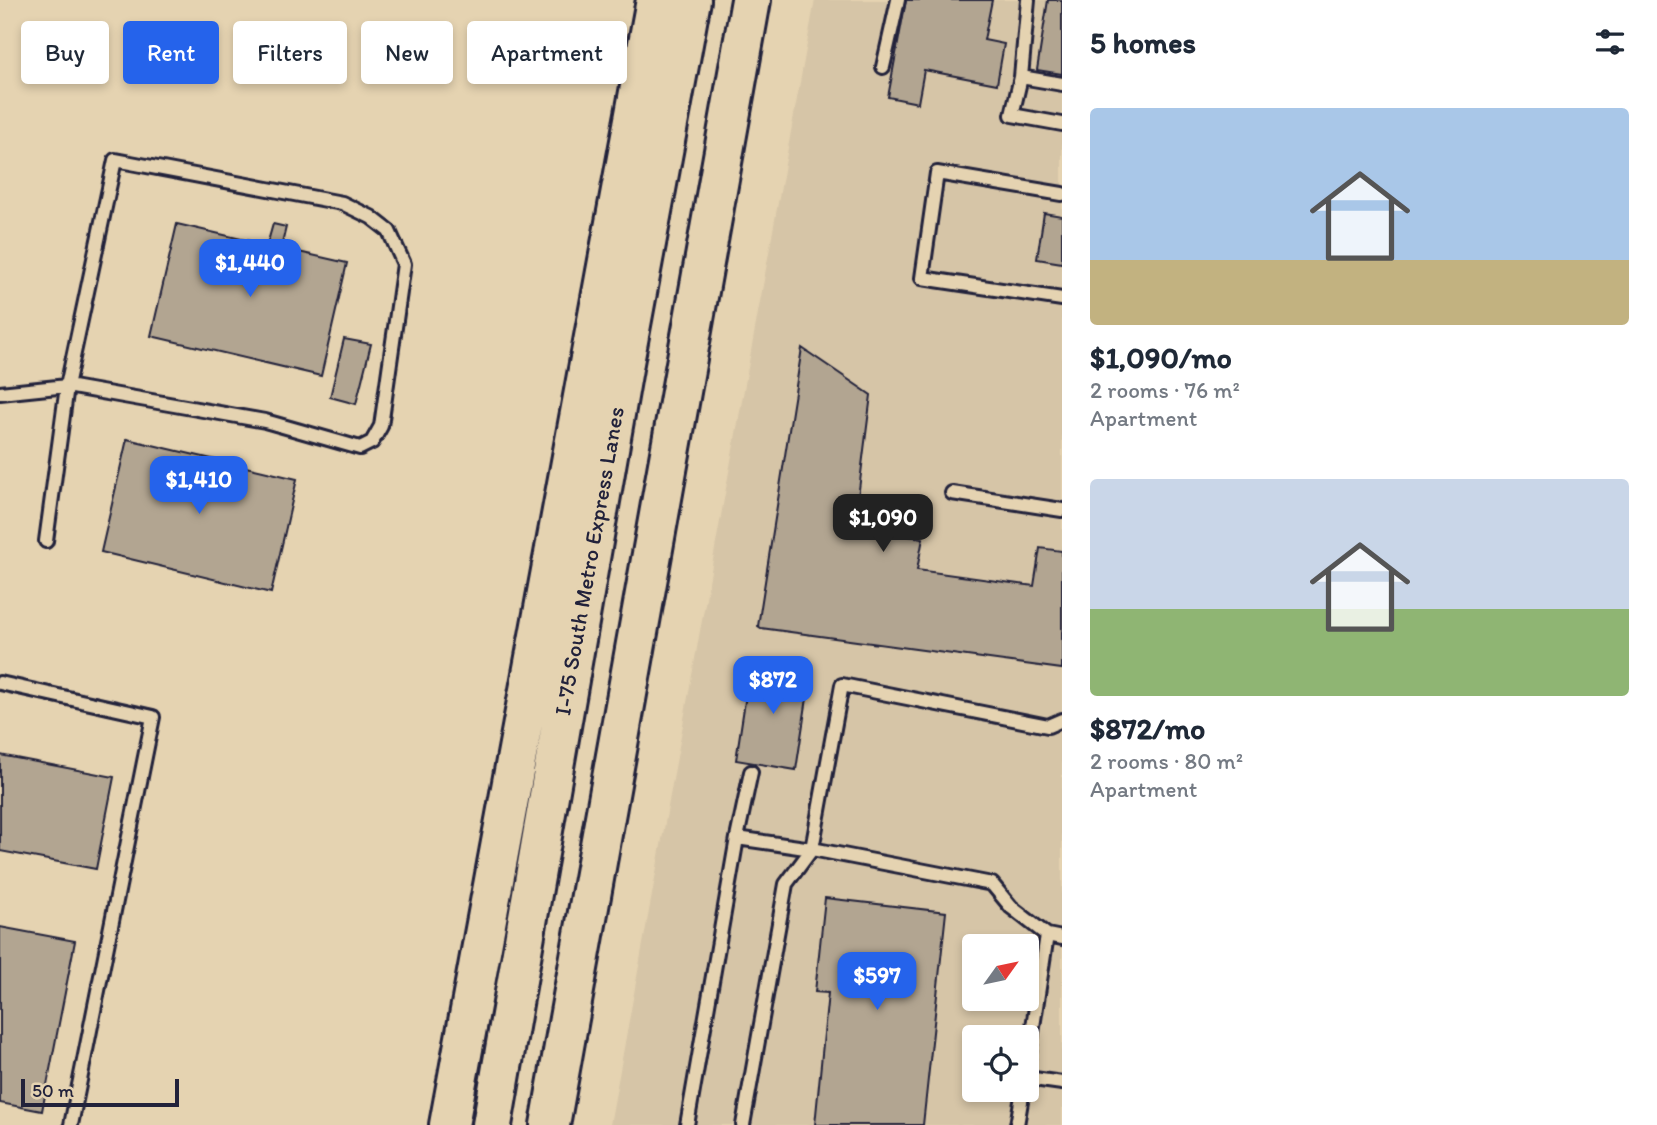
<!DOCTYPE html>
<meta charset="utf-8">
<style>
body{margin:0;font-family:Itim,sans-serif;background:#f6f6f7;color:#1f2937;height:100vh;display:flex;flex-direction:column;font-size:26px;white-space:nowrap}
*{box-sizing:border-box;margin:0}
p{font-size:23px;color:#747a83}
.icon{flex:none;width:38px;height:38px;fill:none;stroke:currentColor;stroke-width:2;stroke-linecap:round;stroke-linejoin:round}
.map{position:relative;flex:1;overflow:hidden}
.sheet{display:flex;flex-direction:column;background:#fff;width:595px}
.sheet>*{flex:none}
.guide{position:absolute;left:21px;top:21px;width:665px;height:63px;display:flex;gap:14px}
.needle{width:46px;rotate:57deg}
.buttons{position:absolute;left:962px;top:934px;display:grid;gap:14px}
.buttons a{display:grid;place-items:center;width:77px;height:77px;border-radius:7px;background:#fff;box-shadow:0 4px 10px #0003;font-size:35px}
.scale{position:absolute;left:21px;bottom:18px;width:158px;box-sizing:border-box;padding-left:7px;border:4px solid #22223b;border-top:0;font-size:19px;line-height:24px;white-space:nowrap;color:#22223b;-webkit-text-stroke:5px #e5d3b1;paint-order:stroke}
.price{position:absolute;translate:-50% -60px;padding:0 16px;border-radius:14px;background:#2563eb;color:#fff;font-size:23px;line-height:46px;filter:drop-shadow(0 2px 4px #0008)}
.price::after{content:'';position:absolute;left:50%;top:42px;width:21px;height:16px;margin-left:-10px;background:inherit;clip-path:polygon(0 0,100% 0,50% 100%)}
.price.selected{background:#222;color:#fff}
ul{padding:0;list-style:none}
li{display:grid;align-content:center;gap:14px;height:371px;padding:0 28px}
li span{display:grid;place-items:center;height:217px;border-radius:7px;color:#555}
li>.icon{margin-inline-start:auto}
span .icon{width:126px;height:126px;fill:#fffc;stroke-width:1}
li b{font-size:30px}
h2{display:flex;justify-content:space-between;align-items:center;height:84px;padding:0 28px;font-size:30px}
.pill{padding:0 24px;border-radius:7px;background:#fff;box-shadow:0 4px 10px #0003;font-size:24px;line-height:63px}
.pill.selected{background:#2563eb;color:#fff}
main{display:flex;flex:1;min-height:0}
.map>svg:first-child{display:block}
.built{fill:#d6c5a7;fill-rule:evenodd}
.building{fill:#b2a591;stroke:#22223b;stroke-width:2}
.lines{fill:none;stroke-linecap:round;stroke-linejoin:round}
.lane-casing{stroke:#22223b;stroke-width:18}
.highway-casing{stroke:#22223b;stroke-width:44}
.lane{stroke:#e5d3b1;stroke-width:12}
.highway{stroke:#e5d3b1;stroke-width:38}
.labels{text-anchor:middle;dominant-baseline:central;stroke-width:6;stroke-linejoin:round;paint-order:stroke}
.street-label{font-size:23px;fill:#22223b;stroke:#e5d3b1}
</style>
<main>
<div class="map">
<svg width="1062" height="1125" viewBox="0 0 1062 1125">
<rect width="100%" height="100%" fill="#e5d3b1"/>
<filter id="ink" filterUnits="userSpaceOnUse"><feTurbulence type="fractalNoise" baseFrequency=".0143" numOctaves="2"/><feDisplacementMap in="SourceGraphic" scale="14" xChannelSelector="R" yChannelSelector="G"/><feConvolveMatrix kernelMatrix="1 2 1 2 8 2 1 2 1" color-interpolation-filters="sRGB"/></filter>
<g filter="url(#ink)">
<path class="built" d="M815 0H1062V1125H610ZM975 947H1027V999H975ZM975 1038H1027V1090H975Z"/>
<path class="building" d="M906 0H992L984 40 1004 44 997 84 924 70 918 103 888 97Z
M1048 0H1062V74L1037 70Z
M1044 213 1062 216V263L1037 259Z
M177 224 267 245 273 224 286 227 281 248 347 263 321 376 151 336Z
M344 339 371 344 356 404 330 397Z
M802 348 871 395 854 529 923 538 917 570 1034 586 1040 548 1062 551V669L761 628 758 626Z
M127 439 297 479 271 593 101 552Z
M751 662 811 672 796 770 736 760Z
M0 755 114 777 96 869 0 851Z
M825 898 946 912 923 1125H815L828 993 815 992Z
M0 927 75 941 42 1111 0 1103Z"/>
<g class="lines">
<g class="lane-casing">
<path id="lane" d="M1028 0 1021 77 1062 84
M883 67 898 0
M1021 77 1012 115 1062 124
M1062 194 937 173 922 278 1062 299
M0 393 67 386 115 160 342 203 371 217 389 231 404 264 381 426 372 442 360 448 265 421 67 386 46 541
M952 493 1062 510
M0 683 153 717 71 1125
M737 838 812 849 992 884 1011 907 1047 935 1027 1066
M1047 935 1062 938
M1027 1078 1062 1083
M687 1125 737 838 751 772
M743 1125 786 884 812 849 842 685 1048 726 1062 720
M1017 1125 1023 1090"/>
</g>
<g class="highway-casing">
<path id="highway" d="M449 1125 656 0
M492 1125 623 368 691 0
M550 1125 751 0"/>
</g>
<use href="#lane" class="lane"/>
<use href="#highway" class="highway"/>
</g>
</g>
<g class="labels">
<g class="street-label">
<text transform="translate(589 561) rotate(-80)">I-75 South Metro Express Lanes</text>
</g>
</g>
</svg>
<div class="buttons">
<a><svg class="needle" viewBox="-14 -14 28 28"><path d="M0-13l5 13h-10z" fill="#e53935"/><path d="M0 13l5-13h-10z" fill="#747a83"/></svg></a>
<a><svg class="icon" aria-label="locate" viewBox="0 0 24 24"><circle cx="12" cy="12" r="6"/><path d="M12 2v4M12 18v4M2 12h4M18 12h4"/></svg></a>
</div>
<div class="scale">50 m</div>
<b class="price" style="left:250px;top:299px">$1,440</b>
<b class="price" style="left:199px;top:516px">$1,410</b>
<b class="price selected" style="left:883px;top:554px">$1,090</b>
<b class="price" style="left:773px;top:716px">$872</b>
<b class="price" style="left:877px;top:1012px">$597</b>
<div class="guide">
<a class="pill">Buy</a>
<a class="pill selected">Rent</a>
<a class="pill">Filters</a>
<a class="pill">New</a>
<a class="pill">Apartment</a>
</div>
</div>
<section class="sheet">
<h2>5 homes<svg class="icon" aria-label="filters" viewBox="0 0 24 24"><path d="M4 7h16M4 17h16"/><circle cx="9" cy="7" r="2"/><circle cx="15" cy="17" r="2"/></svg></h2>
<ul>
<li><span style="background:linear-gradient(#a9c7e8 70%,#c2b280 0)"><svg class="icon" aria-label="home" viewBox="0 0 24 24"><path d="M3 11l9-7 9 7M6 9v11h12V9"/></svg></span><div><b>$1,090/mo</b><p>2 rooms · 76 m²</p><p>Apartment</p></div></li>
<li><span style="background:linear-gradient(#c9d6e8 60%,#8fb573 0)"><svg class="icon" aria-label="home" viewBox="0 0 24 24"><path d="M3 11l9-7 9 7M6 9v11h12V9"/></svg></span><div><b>$872/mo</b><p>2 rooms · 80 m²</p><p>Apartment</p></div></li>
</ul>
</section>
</main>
